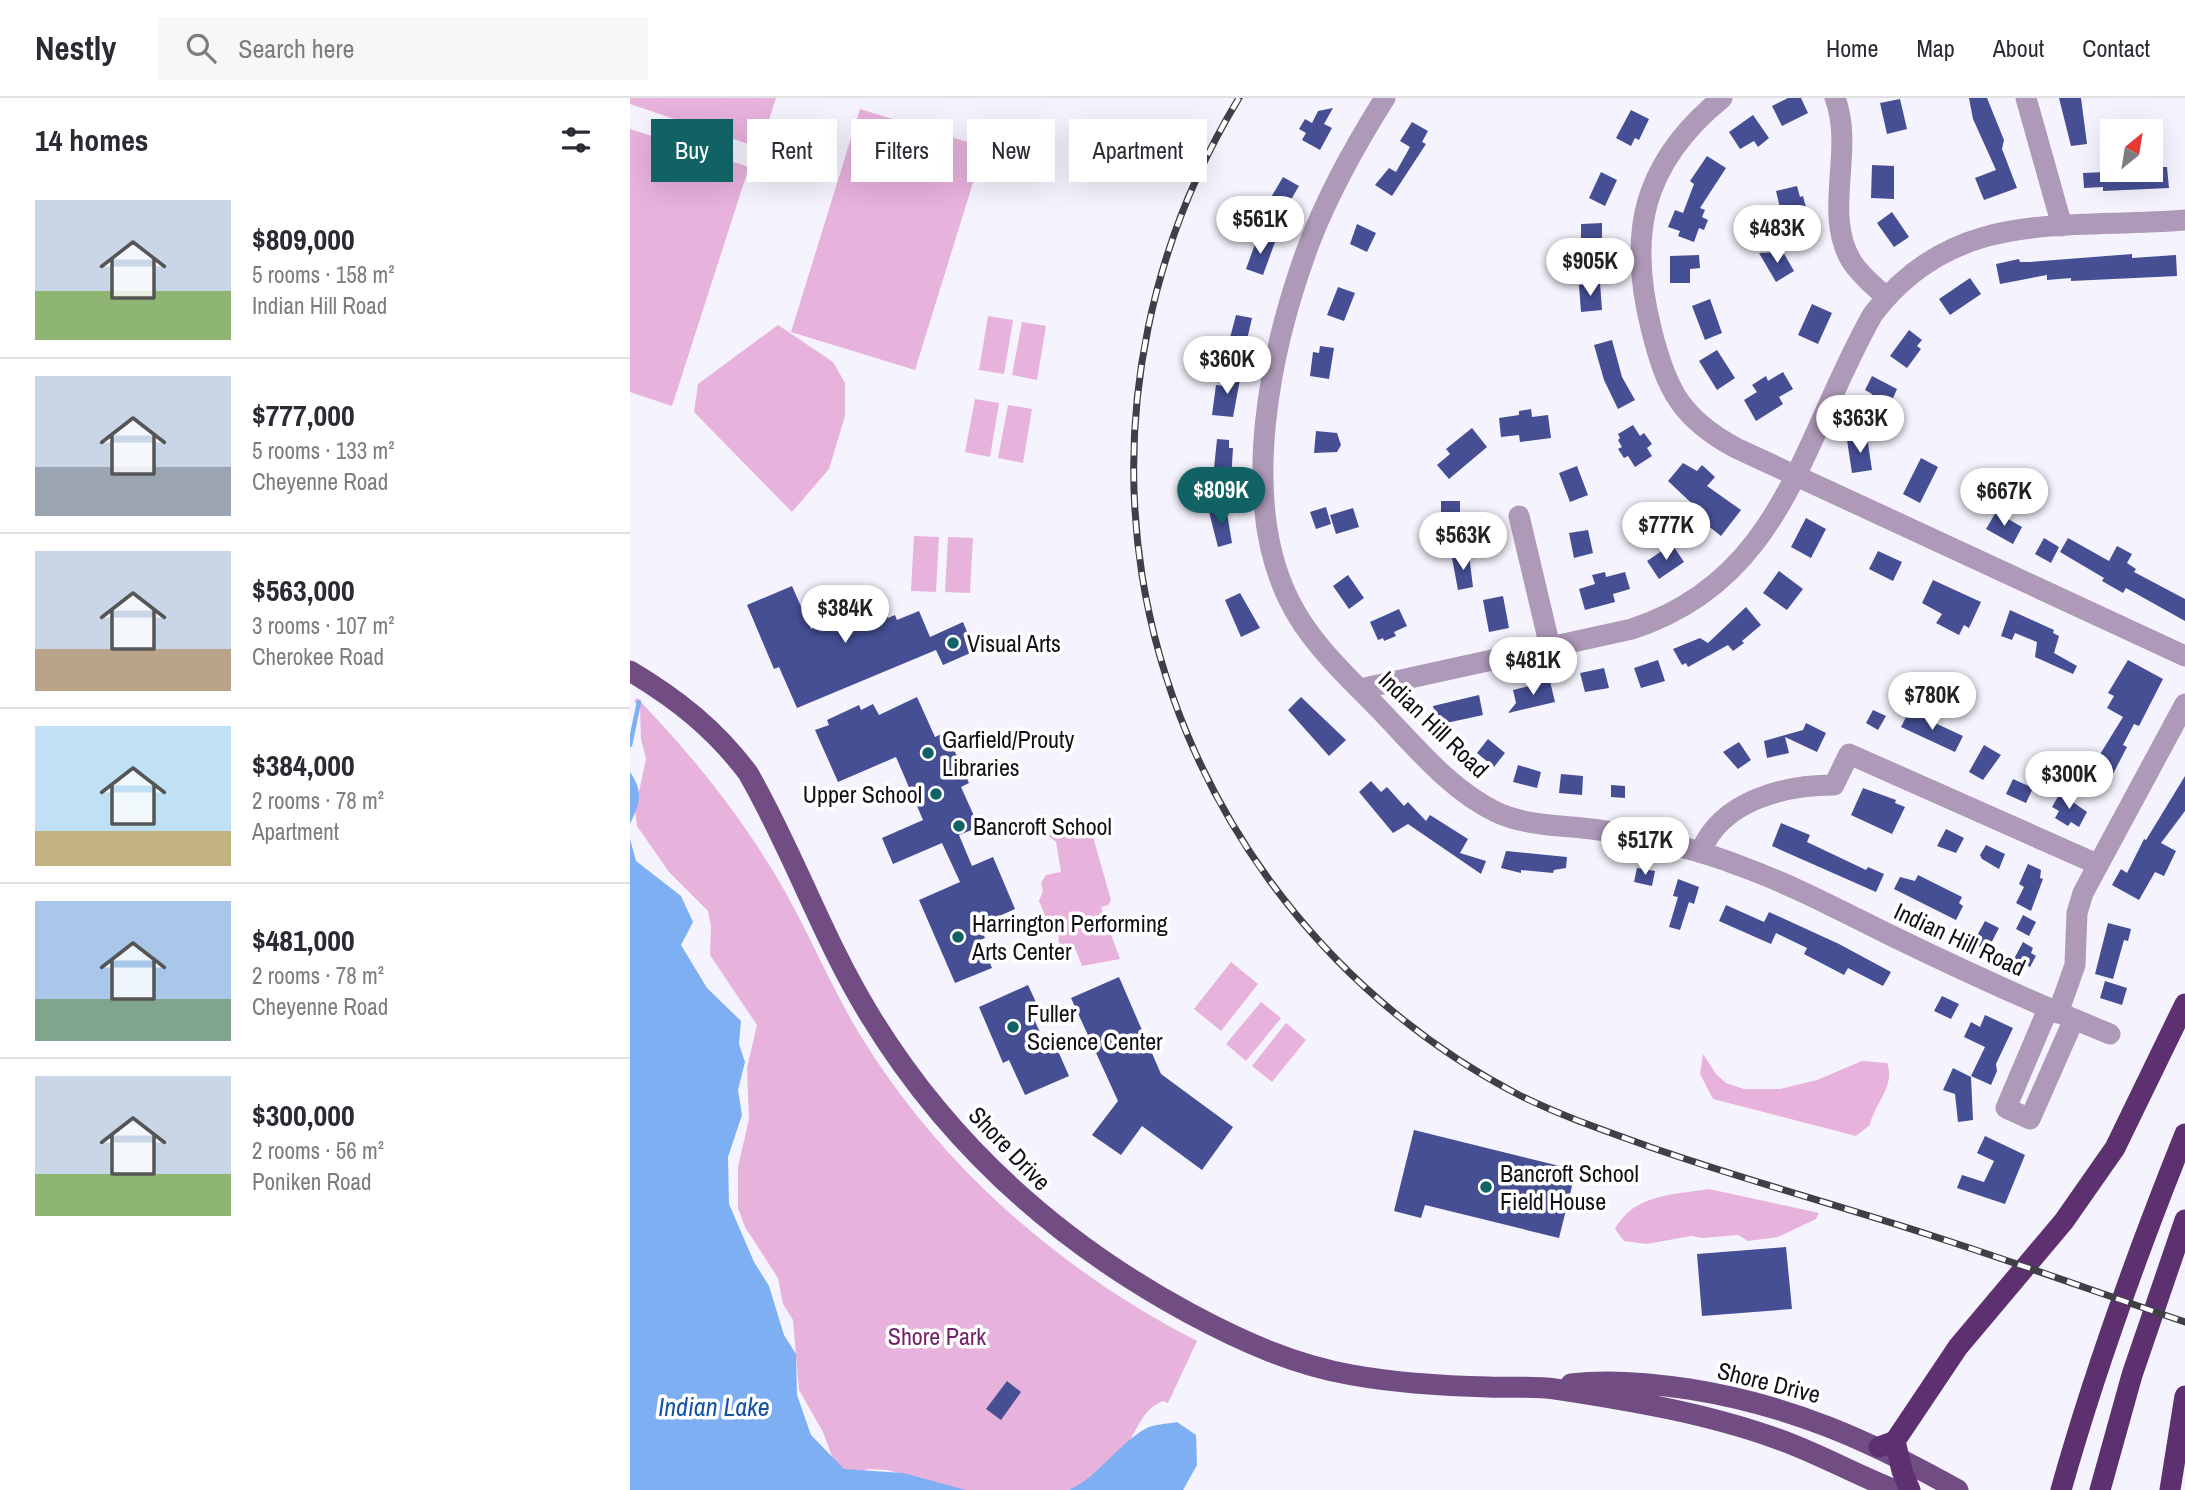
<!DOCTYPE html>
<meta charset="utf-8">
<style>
body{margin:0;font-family:"Archivo Narrow",sans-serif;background:#f7f7f7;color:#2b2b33;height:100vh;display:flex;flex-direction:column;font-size:26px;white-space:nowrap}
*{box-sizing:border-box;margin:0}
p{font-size:23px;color:#7c7c81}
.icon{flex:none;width:38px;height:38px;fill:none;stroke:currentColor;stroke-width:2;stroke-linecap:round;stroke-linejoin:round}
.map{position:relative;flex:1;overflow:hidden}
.drawer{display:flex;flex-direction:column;background:#fff;width:630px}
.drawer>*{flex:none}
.guide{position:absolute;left:21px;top:21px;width:665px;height:63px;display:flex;gap:14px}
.needle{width:46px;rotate:30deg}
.controls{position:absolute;left:1470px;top:21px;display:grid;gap:14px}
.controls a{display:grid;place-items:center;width:63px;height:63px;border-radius:0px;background:#fff;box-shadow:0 7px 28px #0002;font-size:35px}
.price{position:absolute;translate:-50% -60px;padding:0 16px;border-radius:24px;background:#fff;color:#222;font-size:23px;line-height:46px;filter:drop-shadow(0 2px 4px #0008)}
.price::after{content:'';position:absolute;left:50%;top:42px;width:21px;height:16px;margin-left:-10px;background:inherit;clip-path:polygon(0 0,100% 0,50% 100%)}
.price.active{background:#106264;color:#fff}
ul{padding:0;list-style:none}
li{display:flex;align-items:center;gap:21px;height:175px;padding:0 35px}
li+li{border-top:2px solid #e1e1e2}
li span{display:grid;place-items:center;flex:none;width:196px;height:140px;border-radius:0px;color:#555}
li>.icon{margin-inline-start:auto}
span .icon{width:84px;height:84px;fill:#fffc;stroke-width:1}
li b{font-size:30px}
h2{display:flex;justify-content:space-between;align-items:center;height:84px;padding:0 35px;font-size:30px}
.tag{padding:0 24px;border-radius:0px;background:#fff;box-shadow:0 7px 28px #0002;font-size:24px;line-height:63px}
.tag.active{background:#106264;color:#fff}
header{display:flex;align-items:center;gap:42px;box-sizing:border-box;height:98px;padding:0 35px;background:#fff;border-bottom:2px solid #e1e1e2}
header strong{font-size:33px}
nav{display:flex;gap:38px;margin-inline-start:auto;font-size:24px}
.search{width:490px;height:63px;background:#f7f7f7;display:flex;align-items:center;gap:18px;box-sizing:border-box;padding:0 24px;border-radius:0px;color:#7c7c81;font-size:26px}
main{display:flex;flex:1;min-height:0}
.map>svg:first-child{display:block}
.green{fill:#e7b2dc}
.water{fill:#7eaff3}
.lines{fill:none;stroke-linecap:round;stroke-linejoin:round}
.stream{stroke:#7eaff3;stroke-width:4.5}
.building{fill:#464f94}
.minor{stroke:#ae99b8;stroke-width:21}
.major{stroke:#724d84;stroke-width:21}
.highway{stroke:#5d3170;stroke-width:21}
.rail-casing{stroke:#413f46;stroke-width:7}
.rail{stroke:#fff;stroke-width:4.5;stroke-dasharray:13;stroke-linecap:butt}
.poi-dot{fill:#106264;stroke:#fff;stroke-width:2.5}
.labels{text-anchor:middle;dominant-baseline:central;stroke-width:7;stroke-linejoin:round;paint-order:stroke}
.poi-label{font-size:24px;fill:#131117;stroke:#fff;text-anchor:start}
.street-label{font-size:24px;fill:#131117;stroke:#fff}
.park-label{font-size:24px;fill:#742369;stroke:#fff}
.water-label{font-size:26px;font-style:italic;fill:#1454a3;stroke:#fff}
</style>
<header>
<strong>Nestly</strong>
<div class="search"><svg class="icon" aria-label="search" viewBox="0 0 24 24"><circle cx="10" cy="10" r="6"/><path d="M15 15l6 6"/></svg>Search here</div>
<nav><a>Home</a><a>Map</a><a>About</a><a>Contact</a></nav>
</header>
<main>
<section class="drawer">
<h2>14 homes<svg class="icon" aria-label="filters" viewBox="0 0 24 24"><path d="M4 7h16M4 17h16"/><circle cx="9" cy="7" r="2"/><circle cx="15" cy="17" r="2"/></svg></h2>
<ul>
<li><span style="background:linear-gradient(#c9d6e8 65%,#8fb573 0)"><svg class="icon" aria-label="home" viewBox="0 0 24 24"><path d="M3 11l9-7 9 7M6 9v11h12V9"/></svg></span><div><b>$809,000</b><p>5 rooms · 158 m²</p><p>Indian Hill Road</p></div></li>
<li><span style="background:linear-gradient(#c9d6e8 65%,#9aa5b1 0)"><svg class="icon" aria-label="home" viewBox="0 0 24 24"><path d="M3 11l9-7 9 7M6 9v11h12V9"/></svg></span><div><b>$777,000</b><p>5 rooms · 133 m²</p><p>Cheyenne Road</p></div></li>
<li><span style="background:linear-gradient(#c9d6e8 70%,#b9a48a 0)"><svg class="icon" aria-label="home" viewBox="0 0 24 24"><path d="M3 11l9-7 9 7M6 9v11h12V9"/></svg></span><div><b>$563,000</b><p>3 rooms · 107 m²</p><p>Cherokee Road</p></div></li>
<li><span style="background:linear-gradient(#bfe0f5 75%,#c2b280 0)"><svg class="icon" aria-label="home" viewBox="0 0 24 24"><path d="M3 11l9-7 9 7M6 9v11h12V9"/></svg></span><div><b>$384,000</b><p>2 rooms · 78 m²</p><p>Apartment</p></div></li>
<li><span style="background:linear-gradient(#a9c7e8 70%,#7fa58c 0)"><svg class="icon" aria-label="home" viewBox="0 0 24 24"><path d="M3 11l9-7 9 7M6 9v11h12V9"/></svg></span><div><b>$481,000</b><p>2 rooms · 78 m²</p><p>Cheyenne Road</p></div></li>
<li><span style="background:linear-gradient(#c9d6e8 70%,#8fb573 0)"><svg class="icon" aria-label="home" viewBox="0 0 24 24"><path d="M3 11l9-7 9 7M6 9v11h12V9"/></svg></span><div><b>$300,000</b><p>2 rooms · 56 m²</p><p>Poniken Road</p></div></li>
</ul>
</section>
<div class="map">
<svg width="1555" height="1392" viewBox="0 0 1555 1392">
<rect width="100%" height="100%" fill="#f5f3fd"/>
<path class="green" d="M0 0H146L130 50 0 6Z
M230 11 354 49 285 272 161 234Z
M0 31 119 69 42 308 0 294Z
M358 218 383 222 374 276 349 272Z
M392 224 416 228 407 282 382 277Z
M148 227 203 264 215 285V318L199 371 162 414 64 314 68 286Z
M345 301 369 305 360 359 335 354Z
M378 307 402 311 393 365 368 360Z
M284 438 309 439 306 494 281 493Z
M318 439 343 440 340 495 315 494Z
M7 600C65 660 116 724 157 797 185 848 207 902 239 951 319 1076 436 1176 567 1243L538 1305 533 1303C511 1311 508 1334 494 1350 481 1365 464 1378 449 1392H333L257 1372 239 1371 221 1376 207 1372 193 1334 169 1292 163 1222 153 1206 148 1180 115 1129 108 1110V1069L119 1021 117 970 127 927 80 857 81 829 78 813 39 774 7 728 5 713 16 661 11 641 10 610 4 603Z
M459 725 481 802 478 807 471 809 490 861 452 868 446 852 436 854 429 849 428 831 418 825 409 803 413 793 411 785 416 777 431 774 426 744 415 735Z
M601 864 628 886 591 933 564 911Z
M631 904 651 920 616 963 596 946Z
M656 925 676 942 642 984 622 968Z
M1073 956 1086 976 1096 985 1114 991H1150L1187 982 1232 963 1257 965C1266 988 1244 1006 1240 1027L1226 1038 1083 1001 1070 976Z
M1079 1091 1189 1115 1186 1121 1148 1139 1118 1143 1108 1137 1073 1140 1061 1138 1017 1146 994 1143 985 1131C1004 1096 1042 1097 1079 1091Z"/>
<path class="water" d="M0 674C14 695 10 704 0 726Z
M0 741 6 763 51 798 63 824 51 847 77 890 111 923 109 946 115 964 108 992 112 1017 98 1059 99 1106 124 1164 139 1188 154 1237 166 1256 167 1297 181 1337 214 1371 273 1375 336 1392H0Z
M547 1324 566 1337 567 1367 553 1392H439C468 1379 486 1348 515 1331 524 1326 537 1326 547 1324Z"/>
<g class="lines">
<path class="stream" d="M0 647 9 604"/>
</g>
<path class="building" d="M1158 0H1171L1178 15 1152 28 1142 8Z
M1339 0H1357L1374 42 1372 51 1387 90 1354 102 1345 80 1366 72 1343 21Z
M1429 0H1451L1457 46 1441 48Z
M1270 1 1277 31 1257 36 1250 5Z
M703 10 694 26 702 30 690 52 672 42 676 35 669 31 675 21 682 25 688 13Z
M1001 12 1019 21 1009 42 1005 40 1001 48 986 40Z
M1123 17 1139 40 1128 49 1124 43 1110 51 1099 34Z
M782 24 798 33 792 44 796 46 762 98 745 87 759 70 766 74 780 49 770 43Z
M1077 58 1096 70 1070 110 1075 112 1072 119 1078 122 1074 132 1069 130 1064 144 1048 138 1050 133 1038 129 1045 112 1053 115 1064 86 1060 83Z
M1242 67 1264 68V101L1241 100Z
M1521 69H1537L1539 90 1473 93V89L1454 90 1453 75 1521 72Z
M971 74 987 82 975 108 959 100Z
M653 79 669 88 656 110 640 101Z
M1167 88 1170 99 1173 98 1179 121 1154 127 1146 93Z
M1262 114 1279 139 1264 149 1247 125Z
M972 125V155H951V126Z
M727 126 746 135 737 154 720 146Z
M628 138 645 144 633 177 616 171Z
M1153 154 1164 173 1146 184 1129 155Z
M1502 156V160L1546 157 1547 178 1441 183V180L1417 182V177L1370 186 1366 166 1389 161 1390 164H1400Z
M1069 157 1070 170 1060 171V185H1040V158Z
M1340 180 1351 196 1320 217 1309 201Z
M970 185 972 212 951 214 949 187Z
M708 189 725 195 714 223 697 217Z
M1080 201 1092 235 1075 242 1062 208Z
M1182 206 1202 215 1188 246 1168 237Z
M606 217 622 220 614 255 597 251Z
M1279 232 1292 242 1287 248 1291 251 1277 270 1260 258Z
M982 242 992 279 1005 302 988 311 974 282 964 247Z
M690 248 704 250 699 281 680 278 683 254 689 255Z
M1087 252 1105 280 1087 292 1069 263Z
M597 274 611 276 603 319 582 317 586 287 595 288Z
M1153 274 1163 291 1149 299 1153 306 1126 323 1114 302 1127 294 1122 287 1136 278 1138 283Z
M1242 278 1267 291 1249 332 1229 322 1242 296 1235 292Z
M901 311 902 319 918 317 921 340 890 344 889 337 871 339 869 320 889 317V313Z
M1003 327 1010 338 1014 335 1022 346 1017 350 1022 358 1005 369 998 358 994 360 988 351 992 349 988 342 990 340 988 336Z
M842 330 857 349 819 381 807 367 820 356 816 351Z
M686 333 707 335 711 347 707 354 684 355Z
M1237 339 1242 372 1222 375 1217 342Z
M587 341 599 342V350H603L601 382 583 380Z
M1291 360 1308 369 1290 405 1273 396Z
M1053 365 1067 373 1072 367 1085 379 1077 388 1111 412 1091 438 1067 419 1071 414 1038 383Z
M947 368 958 397 940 404 929 375Z
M811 403H830V430H811Z
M596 409 602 445 588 449 579 414Z
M696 409 701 426 686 431 680 414Z
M723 410 729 429 706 436 700 417Z
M1366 414 1392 429 1383 446 1356 431Z
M1176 420 1196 431 1181 460 1161 449Z
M958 432 963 455 944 460 939 435Z
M1414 440 1429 449 1421 465 1405 456Z
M1438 440 1479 463 1487 448 1502 456 1497 465 1506 471 1504 474 1555 501V523L1496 490 1493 495 1472 483 1474 480 1430 454Z
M1042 446 1054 464 1029 481 1017 463Z
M1248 453 1272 464 1263 483 1239 471Z
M839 457 843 489 828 492 822 460Z
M1149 473 1173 491 1157 512 1133 495Z
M975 474 976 479 995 474 1000 491 983 496 985 504 955 512 949 491 965 486 962 477Z
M718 477 734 500 719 511 703 488Z
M1303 482 1351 504 1339 530 1334 527 1329 537 1306 525 1312 516 1292 505Z
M162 488 181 531 250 501 258 520 265 517 267 522 289 513 300 539 333 524 345 553 313 567 306 552 167 610 149 569 144 571 117 507Z
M610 495 630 530 611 539 595 502Z
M873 498 879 530 859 534 853 502Z
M1116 509 1131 527 1112 543 1114 545 1103 553 1098 547 1058 569 1056 565 1052 567 1043 551 1070 540 1078 545Z
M769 511 777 528 764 534 766 538 754 543 753 540 748 542 740 524Z
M1380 512 1424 532 1423 535 1429 538 1424 555 1447 568 1443 576 1405 559 1407 544 1385 535 1382 542 1371 538Z
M1028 562 1035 583 1011 590 1004 570Z
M1498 562 1533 581 1509 628 1504 626 1493 647 1497 649 1483 676 1464 666 1493 619 1477 610 1484 598 1478 595Z
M974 570 979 590 955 594 950 575Z
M920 583 925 604 878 615 886 605 883 592Z
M849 597 853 617 807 627 803 608Z
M287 599 305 639 316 634 339 685 331 689 349 729 329 737 342 768 363 759 385 811 349 827 355 840 350 842 362 870 325 885 289 802 330 784 312 745 263 766 252 740 293 722 266 659 208 684 185 632 199 627 197 622 229 607 231 612 243 606 249 617Z
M671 599 716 642 699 658 658 612Z
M1243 612 1256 618 1248 632 1236 625Z
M1279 613 1333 638 1325 654 1271 629Z
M1176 625 1196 635 1187 654 1155 639 1159 655 1137 660 1134 643 1173 632Z
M858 641 875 655 864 669 847 655Z
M1109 644 1121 662 1108 671 1093 654Z
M1354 647 1371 657 1353 682 1339 674Z
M888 667 911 674 907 690 883 684Z
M931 676 953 678 952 697 929 695Z
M1555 678V713L1531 745 1546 753 1534 778 1525 774 1509 802 1482 787 1491 771 1497 775 1514 741 1516 742Z
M1383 681 1403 690 1396 705 1376 696Z
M741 683 751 694 757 689 774 708 778 704 796 723 800 717 838 741 830 755 856 763 851 776 778 726 763 735 729 694Z
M981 687 995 688V700L981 699Z
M1233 690 1266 702 1265 705 1275 709 1262 736 1221 717Z
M1430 695 1457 714 1449 729 1441 724 1438 728 1425 720 1429 713 1422 709Z
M1151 725 1180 737 1177 744 1236 772 1238 769 1254 776 1246 794 1142 748Z
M1316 731 1334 740 1326 755 1307 748Z
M1356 747 1375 756 1369 771 1352 761 1350 757Z
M876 753 937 759 936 770 924 772 923 775 891 772V775L871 770Z
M1398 766 1411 772 1410 780 1413 781 1401 813 1386 805 1394 789 1389 786Z
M1007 770 1025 773 1022 788 1004 784Z
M1288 777 1332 799 1329 805 1333 808 1326 822 1264 791 1270 779 1285 783Z
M1048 781 1069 789 1064 806 1059 804 1050 832 1039 829 1048 799 1043 798Z
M1096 807 1134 824 1139 814 1209 846 1261 874 1253 888 1218 870 1214 877 1174 856 1177 850 1146 835 1141 846 1089 823Z
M1393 817 1406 824 1399 838 1386 831Z
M1355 823 1369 830 1357 853 1343 845Z
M1478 825 1501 831 1498 843 1494 842 1483 881 1465 876Z
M1393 844 1403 850 1401 855 1406 858 1400 869 1384 861Z
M489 879 531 976 603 1029 572 1072 512 1028 491 1057 462 1037 488 1003 441 900Z
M1475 883 1497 890 1492 907 1470 900Z
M398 887 411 915 403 919 414 943 422 939 439 978 395 997 379 962 373 965 349 909Z
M1312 898 1329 906 1321 921 1304 913Z
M1355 917 1383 930 1366 966 1367 973 1361 987 1341 978 1355 949 1334 939 1341 924 1350 929Z
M1323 970 1341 979 1343 1022 1328 1024 1325 996 1313 992Z
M784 1032 946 1072 929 1140 795 1107 791 1120 764 1113Z
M1355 1038 1395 1057 1375 1106 1327 1090 1332 1077 1354 1084 1364 1063 1347 1055Z
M1156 1149 1162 1211 1072 1218 1067 1156Z
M377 1283 391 1294 371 1322 356 1311Z"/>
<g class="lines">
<path class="minor" d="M755 0C726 46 699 94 679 146 641 248 608 399 659 502 680 545 716 577 749 611 785 648 819 691 866 714 898 729 935 727 969 732 1019 740 1066 750 1113 769 1165 788 1213 814 1262 838 1334 873 1406 906 1480 936
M1092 0C1011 66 997 137 1022 234 1037 293 1052 321 1106 350L1555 558
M1205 0C1225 52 1192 116 1222 164 1231 178 1244 188 1256 199
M1396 0 1432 128
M889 418 920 549
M730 591 1002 531C1154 482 1172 340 1243 216 1325 108 1436 132 1555 122
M1071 753C1092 702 1155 687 1204 687L1219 656 1467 766
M1418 911 1376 1010 1400 1021 1444 921
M1428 915 1445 867 1447 815 1453 795 1555 606"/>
<path class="major" d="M0 573C47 601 85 631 118 675 163 753 192 839 239 916 318 1046 426 1143 559 1215 611 1243 664 1267 722 1277 767 1285 814 1288 859 1289 881 1290 904 1288 925 1291 998 1302 1075 1315 1145 1340 1186 1354 1224 1376 1265 1392
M941 1286C980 1281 1020 1285 1059 1291 1160 1307 1239 1342 1328 1392"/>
<path class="highway" d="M1265 1343 1272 1373 1280 1392
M1249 1349 1265 1343 1328 1249 1434 1123 1485 1050 1555 906
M1431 1392C1465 1271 1508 1153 1555 1036
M1470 1392 1502 1277 1555 1122
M1540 1392 1555 1298"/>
<g class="rail-casing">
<path id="rail" d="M609 0C522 143 486 311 512 477 547 699 690 894 889 997 931 1018 976 1033 1020 1049 1115 1082 1211 1108 1306 1139 1390 1166 1472 1196 1555 1224"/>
</g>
<use href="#rail" class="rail"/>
</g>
<g class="poi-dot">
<circle cx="323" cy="545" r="7"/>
<circle cx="298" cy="655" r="7"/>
<circle cx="306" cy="696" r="7"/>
<circle cx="329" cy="728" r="7"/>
<circle cx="328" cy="839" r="7"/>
<circle cx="383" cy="929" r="7"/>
<circle cx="856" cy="1089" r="7"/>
</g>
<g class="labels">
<g class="poi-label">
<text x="337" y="545">Visual Arts</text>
<text x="312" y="641">Garfield/Prouty<tspan x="312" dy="28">Libraries</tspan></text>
<text x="292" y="696" text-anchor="end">Upper School</text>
<text x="343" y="728">Bancroft School</text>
<text x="342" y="825">Harrington Performing<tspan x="342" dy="28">Arts Center</tspan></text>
<text x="397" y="915">Fuller<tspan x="397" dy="28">Science Center</tspan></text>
<text x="870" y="1075">Bancroft School<tspan x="870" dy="28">Field House</tspan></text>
</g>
<g class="street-label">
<text transform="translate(804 626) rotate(44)">Indian Hill Road</text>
<text transform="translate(1330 841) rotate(25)">Indian Hill Road</text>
<text transform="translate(380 1050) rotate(46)">Shore Drive</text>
<text transform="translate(1139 1284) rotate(14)">Shore Drive</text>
</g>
<g class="park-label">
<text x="307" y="1238">Shore Park</text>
</g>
<g class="water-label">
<text x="84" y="1308">Indian Lake</text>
</g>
</g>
</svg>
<div class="controls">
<a><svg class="needle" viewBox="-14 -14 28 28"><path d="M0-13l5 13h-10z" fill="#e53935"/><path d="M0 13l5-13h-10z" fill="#7c7c81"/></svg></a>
</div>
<b class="price" style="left:630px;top:158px">$561K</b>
<b class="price" style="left:1147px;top:167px">$483K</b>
<b class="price" style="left:960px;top:200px">$905K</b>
<b class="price" style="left:597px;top:298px">$360K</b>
<b class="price" style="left:1230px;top:357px">$363K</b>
<b class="price active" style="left:591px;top:429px">$809K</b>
<b class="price" style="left:1374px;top:430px">$667K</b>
<b class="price" style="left:1036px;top:464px">$777K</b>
<b class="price" style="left:833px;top:474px">$563K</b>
<b class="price" style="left:215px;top:547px">$384K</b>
<b class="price" style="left:903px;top:599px">$481K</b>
<b class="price" style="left:1302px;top:634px">$780K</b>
<b class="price" style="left:1439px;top:713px">$300K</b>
<b class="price" style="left:1015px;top:779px">$517K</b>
<div class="guide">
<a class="tag active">Buy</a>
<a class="tag">Rent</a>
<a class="tag">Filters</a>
<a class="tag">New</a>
<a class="tag">Apartment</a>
</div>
</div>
</main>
